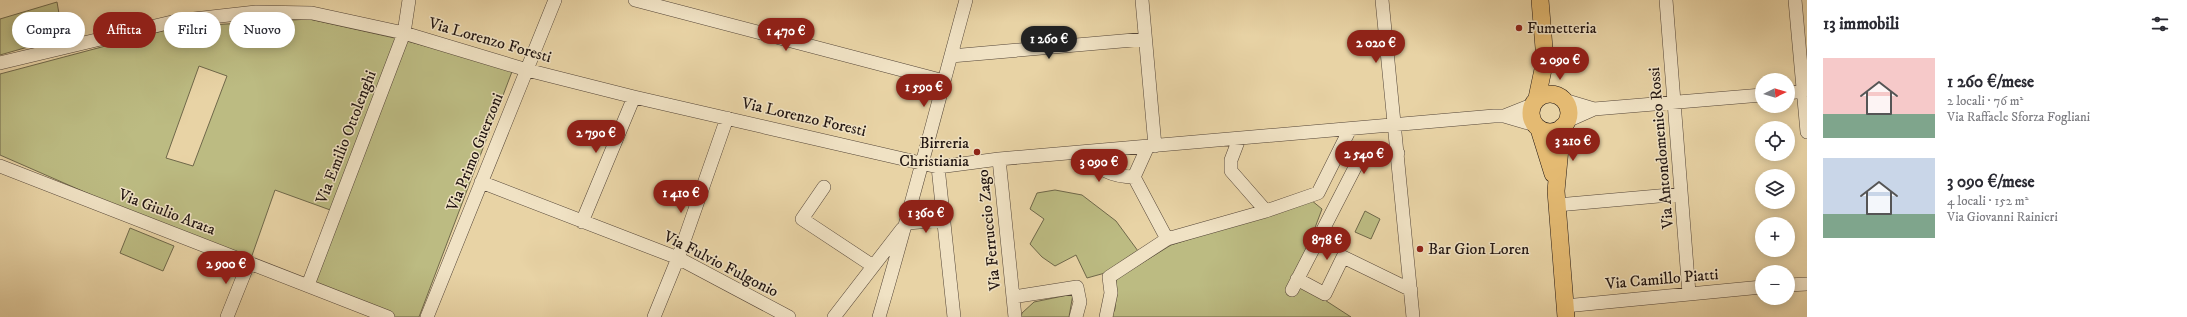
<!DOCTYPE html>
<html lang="it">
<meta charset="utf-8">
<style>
body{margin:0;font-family:"IM FELL DW Pica",serif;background:#f7f7f7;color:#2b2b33;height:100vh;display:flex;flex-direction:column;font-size:15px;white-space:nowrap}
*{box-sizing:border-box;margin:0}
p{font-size:13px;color:#7c7c81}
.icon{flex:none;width:22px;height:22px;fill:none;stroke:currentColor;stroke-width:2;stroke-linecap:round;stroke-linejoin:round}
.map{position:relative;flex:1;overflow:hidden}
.details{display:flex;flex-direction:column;background:#fff;width:380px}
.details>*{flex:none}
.guide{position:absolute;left:12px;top:12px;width:380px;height:36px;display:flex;gap:8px}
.needle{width:26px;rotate:85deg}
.fabs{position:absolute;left:1755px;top:73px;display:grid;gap:8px}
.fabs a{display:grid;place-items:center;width:40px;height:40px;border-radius:50%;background:#fff;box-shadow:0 2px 10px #0003;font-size:20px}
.price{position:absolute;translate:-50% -34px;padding:0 9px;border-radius:14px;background:#8f2418;color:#fff;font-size:13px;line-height:26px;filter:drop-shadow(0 1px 2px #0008)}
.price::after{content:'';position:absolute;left:50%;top:24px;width:12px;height:9px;margin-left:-6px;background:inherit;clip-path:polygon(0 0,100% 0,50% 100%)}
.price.current{background:#222;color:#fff}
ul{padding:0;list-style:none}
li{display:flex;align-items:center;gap:12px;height:100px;padding:0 16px}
li span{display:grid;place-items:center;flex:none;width:112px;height:80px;border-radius:0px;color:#555}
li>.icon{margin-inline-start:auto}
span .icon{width:48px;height:48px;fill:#fffc;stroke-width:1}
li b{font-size:17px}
h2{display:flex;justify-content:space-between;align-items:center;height:48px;padding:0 16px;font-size:17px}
.tag{padding:0 14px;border-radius:18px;background:#fff;box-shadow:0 2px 10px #0003;font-size:14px;line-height:36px}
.tag.current{background:#8f2418;color:#fff}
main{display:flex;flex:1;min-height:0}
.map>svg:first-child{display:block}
.green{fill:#bcbb82;stroke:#6f684a;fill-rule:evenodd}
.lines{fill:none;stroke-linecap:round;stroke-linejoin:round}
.minor-casing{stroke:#544537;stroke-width:14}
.major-casing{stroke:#221612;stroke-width:18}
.minor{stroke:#f0e2c4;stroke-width:13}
.major{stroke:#e4ba72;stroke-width:17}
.poi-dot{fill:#8f2418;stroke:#f0e2c4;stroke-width:1.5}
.labels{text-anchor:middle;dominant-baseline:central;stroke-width:3;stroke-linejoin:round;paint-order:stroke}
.poi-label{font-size:16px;fill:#221612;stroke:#f0e2c4;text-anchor:start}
.street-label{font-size:16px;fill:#221612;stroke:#f0e2c4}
</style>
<main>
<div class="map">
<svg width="1807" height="317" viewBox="0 0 1807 317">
<rect width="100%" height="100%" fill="#e8d3a5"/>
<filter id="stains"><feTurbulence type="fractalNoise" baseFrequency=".005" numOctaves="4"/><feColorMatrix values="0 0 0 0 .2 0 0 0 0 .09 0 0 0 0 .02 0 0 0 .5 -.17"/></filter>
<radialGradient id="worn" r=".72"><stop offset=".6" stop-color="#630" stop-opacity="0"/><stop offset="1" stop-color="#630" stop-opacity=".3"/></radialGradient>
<path class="green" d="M57 2 63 37 0 55V19Z
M309 19 399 39 513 69 419 317H388L309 287 333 211 275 190 249 264 0 155V74L177 27ZM199 66 227 76 193 166 166 158Z
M1055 190 1082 195 1116 221 1138 251 1105 273 1087 278 1076 255 1055 266 1042 257 1030 244 1044 219 1030 209 1037 193Z
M1311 200 1322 209 1292 289 1297 282 1351 317H1111L1115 309 1116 279 1171 245Z
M1365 211 1380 219 1371 239 1355 232Z
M130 228 174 246 163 271 120 253Z
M1073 294 1069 317H1021L1022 313 1034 302Z"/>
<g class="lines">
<g class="minor-casing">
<path id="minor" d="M635 0 944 81
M1142 0 1155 146
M1382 0 1413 317
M1666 0 1689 293
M1795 0 1807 132
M951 56 1145 39
M0 63 176 21 256 12 312 13 404 33 527 70 634 97 938 167 999 159 1494 116H1504L1535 125
M1788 93 1803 91
M1564 100 1594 109
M1504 116 1532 105
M1567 121 1594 109 1762 95
M1239 139 1231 160V171L1266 211 1318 193 1350 129
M1148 146 1134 177 1167 239
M1083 152C1096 169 1112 177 1134 177
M999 159 1015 317
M0 166 388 317
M938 167 954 317
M481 182 678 258 789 317
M824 187 802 219 873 266
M1557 205 1681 194
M582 222 634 97
M907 223 944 220
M1297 279 1325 294 1343 257 1411 290
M308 285 404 33 409 0
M1788 285 1807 284
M1292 290 1364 150 1398 153
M1013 297 1077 287 1080 302 1076 317
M1565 306 1762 287
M227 317 249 262
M427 317 555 0
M654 317 678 258 727 118
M834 317 902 229
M879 317C910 212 937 106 966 0
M1106 317 1111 293 1109 277 1167 239 1266 211"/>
</g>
<g class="major-casing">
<path id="major" d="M1531 113a19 19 0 1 1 38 0a19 19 0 1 1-38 0Z
M1537 98 1545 60 1540 0
M1562 127 1556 191 1566 317
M1539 129 1553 174"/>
</g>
<use href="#minor" class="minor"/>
<use href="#major" class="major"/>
</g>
<g class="poi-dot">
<circle cx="1519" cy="28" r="4"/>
<circle cx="977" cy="152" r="4"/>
<circle cx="1420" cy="249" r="4"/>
</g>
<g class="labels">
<g class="poi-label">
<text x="1527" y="28">Fumetteria</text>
<text x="969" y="143" text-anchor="end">Birreria<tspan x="969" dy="18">Christiania</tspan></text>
<text x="1428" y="249">Bar Gion Loren</text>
</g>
<g class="street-label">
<text transform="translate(490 40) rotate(16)">Via Lorenzo Foresti</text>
<text transform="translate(804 117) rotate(13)">Via Lorenzo Foresti</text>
<text transform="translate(346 137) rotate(-69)">Via Emilio Ottolenghi</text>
<text transform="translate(1661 148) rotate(-95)">Via Antondomenico Rossi</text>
<text transform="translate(475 152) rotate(-68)">Via Primo Guerzoni</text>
<text transform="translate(167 212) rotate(21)">Via Giulio Arata</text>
<text transform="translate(989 230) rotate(-96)">Via Ferruccio Zago</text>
<text transform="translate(721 264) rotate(27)">Via Fulvio Fulgonio</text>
<text transform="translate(1662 279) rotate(-5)">Via Camillo Piatti</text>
</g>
</g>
<rect width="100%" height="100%" filter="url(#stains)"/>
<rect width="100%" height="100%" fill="url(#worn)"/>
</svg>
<div class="fabs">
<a><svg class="needle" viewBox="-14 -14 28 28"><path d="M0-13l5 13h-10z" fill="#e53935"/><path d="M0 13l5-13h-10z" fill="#7c7c81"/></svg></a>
<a><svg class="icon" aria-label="locate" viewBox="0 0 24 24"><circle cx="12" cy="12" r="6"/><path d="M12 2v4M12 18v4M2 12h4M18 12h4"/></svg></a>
<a><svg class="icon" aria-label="layers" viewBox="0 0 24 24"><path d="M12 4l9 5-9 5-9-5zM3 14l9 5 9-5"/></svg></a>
<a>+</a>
<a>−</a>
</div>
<b class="price" style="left:786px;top:52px">1 470 €</b>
<b class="price current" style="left:1049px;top:60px">1 260 €</b>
<b class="price" style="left:1376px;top:64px">2 020 €</b>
<b class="price" style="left:1560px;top:81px">2 090 €</b>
<b class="price" style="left:924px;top:108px">1 590 €</b>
<b class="price" style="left:596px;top:154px">2 790 €</b>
<b class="price" style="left:1573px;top:162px">3 210 €</b>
<b class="price" style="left:1364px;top:175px">2 540 €</b>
<b class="price" style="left:1099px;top:183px">3 090 €</b>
<b class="price" style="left:681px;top:214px">1 410 €</b>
<b class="price" style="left:926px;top:234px">1 360 €</b>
<b class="price" style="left:1327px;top:261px">878 €</b>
<b class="price" style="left:226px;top:285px">2 900 €</b>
<div class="guide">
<a class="tag">Compra</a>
<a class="tag current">Affitta</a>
<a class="tag">Filtri</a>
<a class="tag">Nuovo</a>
</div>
</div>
<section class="details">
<h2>13 immobili<svg class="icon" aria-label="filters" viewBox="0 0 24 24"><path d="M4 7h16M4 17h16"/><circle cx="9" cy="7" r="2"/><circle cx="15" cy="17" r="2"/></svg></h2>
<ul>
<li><span style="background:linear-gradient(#f6c9c9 70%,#7fa58c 0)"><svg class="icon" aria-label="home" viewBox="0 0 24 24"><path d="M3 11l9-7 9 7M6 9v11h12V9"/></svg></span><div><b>1 260 €/mese</b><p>2 locali · 76 m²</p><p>Via Raffaele Sforza Fogliani</p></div></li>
<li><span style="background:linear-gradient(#c9d6e8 70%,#7fa58c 0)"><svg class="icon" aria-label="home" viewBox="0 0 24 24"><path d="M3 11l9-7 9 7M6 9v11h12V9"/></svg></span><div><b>3 090 €/mese</b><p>4 locali · 152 m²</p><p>Via Giovanni Rainieri</p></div></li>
</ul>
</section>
</main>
